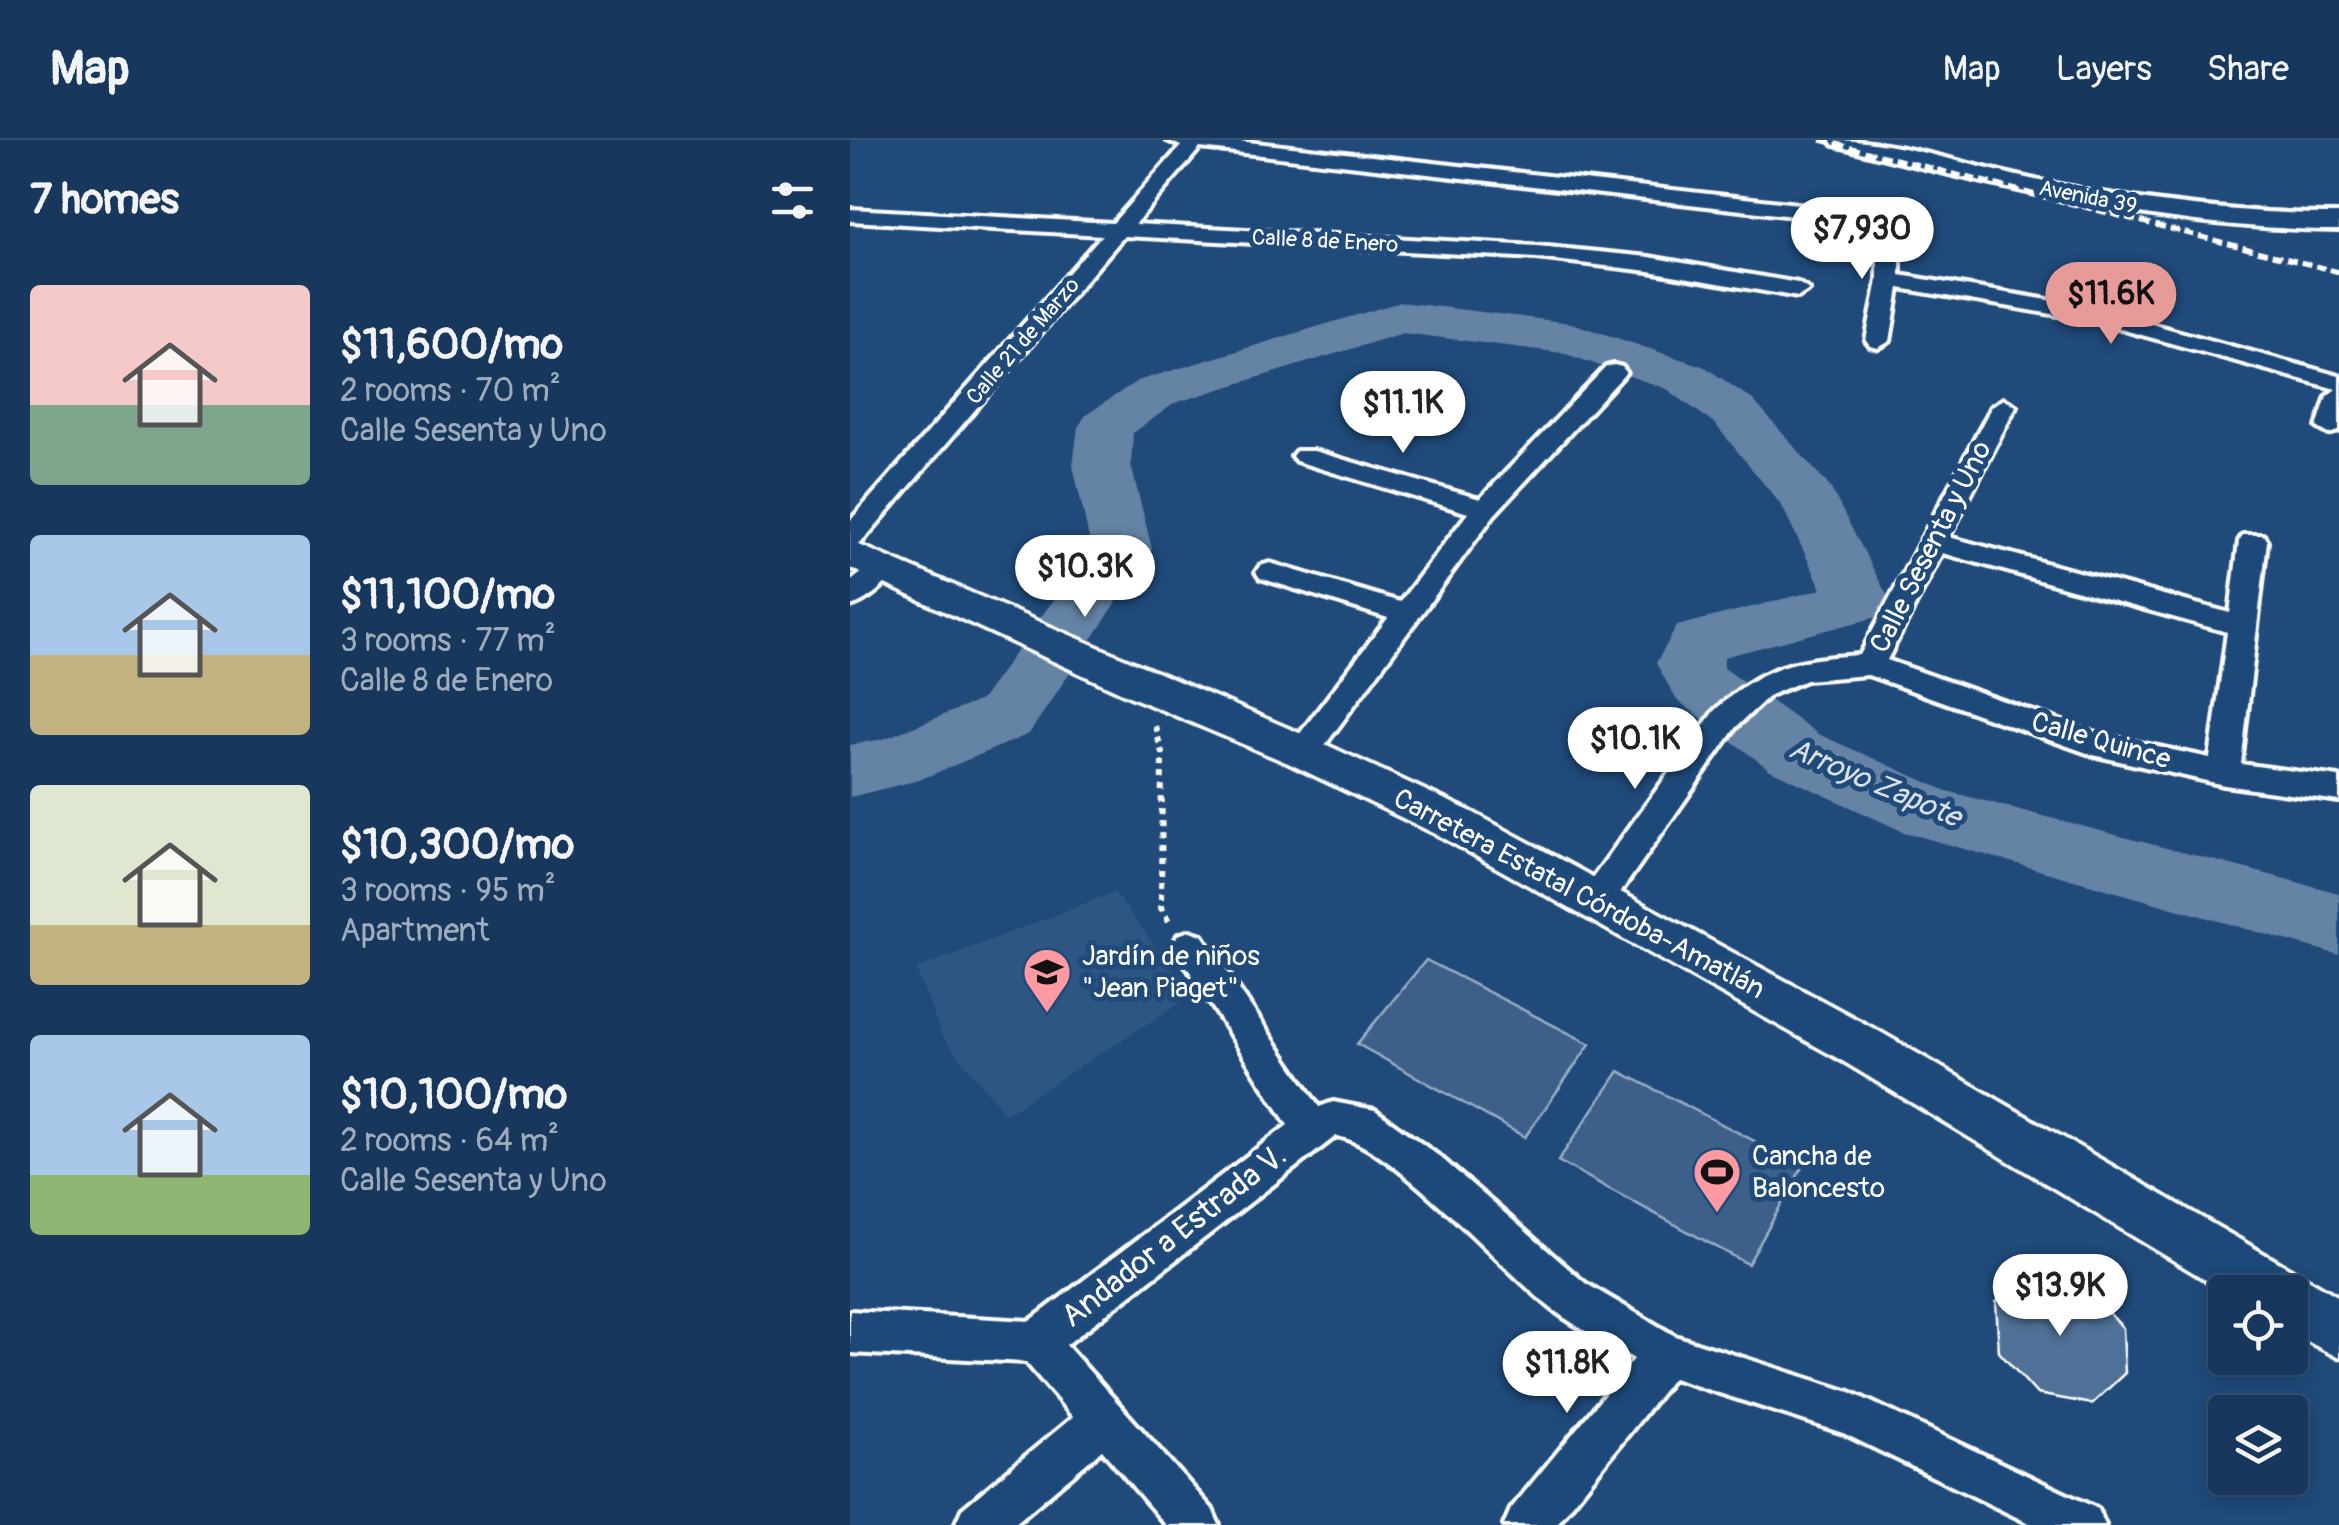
<!DOCTYPE html>
<meta charset="utf-8">
<style>
body{margin:0;font-family:Pangolin,sans-serif;background:#244365;color:#f1f3f6;height:100vh;display:flex;flex-direction:column;font-size:38px;white-space:nowrap}
*{box-sizing:border-box;margin:0}
p{font-size:32px;color:#9eacbb}
.icon{flex:none;width:55px;height:55px;fill:none;stroke:currentColor;stroke-width:2;stroke-linecap:round;stroke-linejoin:round}
.map{position:relative;flex:1;overflow:hidden}
.details{display:flex;flex-direction:column;background:#17385c;width:850px}
.details>*{flex:none}
.tools{position:absolute;left:1358px;top:1135px;display:grid;gap:20px}
.tools a{display:grid;place-items:center;width:100px;height:100px;border-radius:10px;background:#17385c;box-shadow:0 5px 15px #0003,0 0 0 2px #365272;font-size:50px}
.price{position:absolute;translate:-50% -85px;padding:0 22px;border-radius:35px;background:#fff;color:#222;font-size:32px;line-height:65px;filter:drop-shadow(0 2px 5px #0008)}
.price::after{content:'';position:absolute;left:50%;top:60px;width:30px;height:22px;margin-left:-15px;background:inherit;clip-path:polygon(0 0,100% 0,50% 100%)}
.price.on{background:#e69b98;color:#111}
ul{padding:0;list-style:none}
li{display:flex;align-items:center;gap:30px;height:250px;padding:0 30px}
li span{display:grid;place-items:center;flex:none;width:280px;height:200px;border-radius:10px;color:#555}
li>.icon{margin-inline-start:auto}
span .icon{width:120px;height:120px;fill:#fffc;stroke-width:1}
li b{font-size:42px}
h2{display:flex;justify-content:space-between;align-items:center;height:120px;padding:0 30px;font-size:42px}
header{display:flex;align-items:center;gap:60px;box-sizing:border-box;height:140px;padding:0 50px;background:#17385c;border-bottom:2px solid #365272}
header strong{font-size:48px}
nav{display:flex;gap:55px;margin-inline-start:auto;font-size:35px}
main{display:flex;flex:1;min-height:0}
.map>svg:first-child{display:block}
.built{fill:#2e5683}
.green{fill:#3c618b;stroke:#9eb0c5;stroke-width:2.5}
.lines{fill:none;stroke-linecap:round;stroke-linejoin:round}
.river{fill:#6583a4;fill-rule:evenodd}
.building{fill:#507197;stroke:#fff;stroke-width:2.5}
.minor-casing{stroke:#fff;stroke-width:8}
.tertiary-casing{stroke:#fff;stroke-width:8}
.secondary-casing{stroke:#fff;stroke-width:7}
.path{stroke:#fff;stroke-width:6;stroke-dasharray:6 6;stroke-linecap:butt}
.minor{fill:#1f4a7a;fill-rule:evenodd}
.tertiary{fill:#1f4a7a;fill-rule:evenodd}
.secondary{fill:#1f4a7a;fill-rule:evenodd}
.rail{stroke:#fff;stroke-width:5;stroke-dasharray:10 5;stroke-linecap:butt}
.labels{text-anchor:middle;dominant-baseline:central;stroke-width:10;stroke-linejoin:round;paint-order:stroke}
.far-street-label{font-size:22px;fill:#fff;stroke:#1f4a7a}
.street-label{font-size:28px;fill:#fff;stroke:#1f4a7a}
.poi-label{font-size:28px;fill:#fff;stroke:#1f4a7a;text-anchor:start}
.water-label{font-size:30px;font-style:italic;fill:#d8e0e8;stroke:#1f4a7a}
.near-street-label{font-size:32px;fill:#fff;stroke:#1f4a7a}
</style>
<header>
<strong>Map</strong>
<nav><a>Map</a><a>Layers</a><a>Share</a></nav>
</header>
<main>
<section class="details">
<h2>7 homes<svg class="icon" aria-label="filters" viewBox="0 0 24 24"><path d="M4 7h16M4 17h16"/><circle cx="9" cy="7" r="2"/><circle cx="15" cy="17" r="2"/></svg></h2>
<ul>
<li><span style="background:linear-gradient(#f6c9c9 60%,#7fa58c 0)"><svg class="icon" aria-label="home" viewBox="0 0 24 24"><path d="M3 11l9-7 9 7M6 9v11h12V9"/></svg></span><div><b>$11,600/mo</b><p>2 rooms · 70 m²</p><p>Calle Sesenta y Uno</p></div></li>
<li><span style="background:linear-gradient(#a9c7e8 60%,#c2b280 0)"><svg class="icon" aria-label="home" viewBox="0 0 24 24"><path d="M3 11l9-7 9 7M6 9v11h12V9"/></svg></span><div><b>$11,100/mo</b><p>3 rooms · 77 m²</p><p>Calle 8 de Enero</p></div></li>
<li><span style="background:linear-gradient(#dfe7d0 70%,#c2b280 0)"><svg class="icon" aria-label="home" viewBox="0 0 24 24"><path d="M3 11l9-7 9 7M6 9v11h12V9"/></svg></span><div><b>$10,300/mo</b><p>3 rooms · 95 m²</p><p>Apartment</p></div></li>
<li><span style="background:linear-gradient(#a9c7e8 70%,#8fb573 0)"><svg class="icon" aria-label="home" viewBox="0 0 24 24"><path d="M3 11l9-7 9 7M6 9v11h12V9"/></svg></span><div><b>$10,100/mo</b><p>2 rooms · 64 m²</p><p>Calle Sesenta y Uno</p></div></li>
</ul>
</section>
<div class="map">
<svg width="1489" height="1385" viewBox="0 0 1489 1385">
<rect width="100%" height="100%" fill="#1f4a7a"/>
<filter id="ink" filterUnits="userSpaceOnUse"><feTurbulence type="fractalNoise" baseFrequency=".01" numOctaves="2"/><feDisplacementMap in="SourceGraphic" scale="20" xChannelSelector="R" yChannelSelector="G"/><feConvolveMatrix kernelMatrix="1 2 1 2 8 2 1 2 1" color-interpolation-filters="sRGB"/></filter>
<g filter="url(#ink)">
<path class="built" d="M264 752 343 855 155 974 91 895 66 829Z"/>
<path class="green" d="M576 820 740 904 675 997 507 904Z
M769 931 953 1026 898 1124 708 1021Z"/>
<g class="lines">
<path class="river" d="M550 162 721 183 855 227 903 260 980 347 1040 461 1031 476 874 517V528L968 594 1097 651 1489 753V815L1054 692 920 630 826 559 806 523 827 486 972 449 932 366 865 284 817 249 713 213 553 193 325 263 283 293 281 325 302 409 179 594 69 640 0 657V605L33 599 131 560 241 408 223 325 228 287 236 275 287 241Z"/>
</g>
<path class="building" d="M1181 1134 1232 1144 1273 1188 1275 1233 1242 1264 1187 1254 1149 1212 1146 1162Z"/>
<g class="lines">
<g class="minor-casing">
<path id="minor" d="M317 0H379L1028 73 1050 86V135L1240 167 1489 236V291L1479 294 1467 287 1477 256 1486 249 1238 180 1049 148 1040 201 1028 208 1020 206 1016 201 1028 140V88L1022 85 350 8 285 84 687 106 799 117 948 143 959 150 948 157 799 131 687 118 274 96 10 404 0 407V381L252 95 0 81V69L263 83 331 6Z
M764 225 772 227 776 232 772 237 644 375 464 620 453 623 442 620 438 612 442 604 538 478 410 438 406 432 410 426 420 423 550 462 618 373 446 321 442 316 446 311H464L630 359 756 227Z
M1154 259 1166 266 1099 397 1380 473 1389 401 1393 395H1413L1417 401 1391 624 1489 637V661L1374 645 1243 615 1018 535 956 540 920 555 886 587 758 770 746 773 734 770 729 760 734 750 864 571C912 525 946 519 1010 515L1142 266ZM1092 413 1377 492 1360 618 1247 594 1037 520Z
M33 421 43 424 47 430C37 444 17 462 0 466V442L23 424Z
M340 791 352 795 469 967 483 962 525 970 590 1017 735 1143 825 1196 1000 1252 1248 1369 1255 1385H1183L993 1293 823 1238 706 1385H654L661 1369 784 1219C758 1203 729 1189 705 1171 655 1133 540 1002 486 996L216 1205 362 1369 369 1385H316L252 1310 163 1385H105L112 1369 223 1277 176 1222 0 1213V1171L180 1181 438 985 323 805 328 795Z"/>
</g>
<g class="tertiary-casing">
<path id="tertiary" d="M980 0C1047 0 1111 24 1176 38 1280 61 1383 74 1489 74V90C1315 89 1151 49 984 5Z"/>
</g>
<g class="secondary-casing">
<path id="secondary" d="M0 401 468 601 622 672 1032 893 1489 1157V1218L1440 1192V1152H1376L996 923 590 696 438 623 279 556 0 428Z"/>
</g>
<path class="path" d="M305 586 312 613 311 768 319 781"/>
<use href="#minor" class="minor"/>
<use href="#tertiary" class="tertiary"/>
<use href="#secondary" class="secondary"/>
<path class="rail" d="M971 0 1489 132"/>
</g>
</g>
<defs>
<g id="school-pin" transform="scale(2.5)"><path d="M0 17L-7.5 6A9.5 9.5 0 1 1 7.5 6Z" fill="#ff9aa2" stroke="#1f4a7a"/><path d="M0-5L7-2L0 1L-7-2ZM-4 1L0 2.5L4 1V4Q0 6-4 4Z" fill="#111"/></g>
<g id="stadium-pin" transform="scale(2.5)"><path d="M0 17L-7.5 6A9.5 9.5 0 1 1 7.5 6Z" fill="#ff9aa2" stroke="#1f4a7a"/><path d="M0-5a6.5 5 0 1 0 0 10a6.5 5 0 1 0 0-10ZM-3.5-1.8h7v3.6h-7Z" fill="#111"/></g>
</defs>
<g fill-rule="evenodd">
<use href="#school-pin" x="197" y="832"/>
<use href="#stadium-pin" x="867" y="1032"/>
</g>
<g class="labels">
<g class="far-street-label">
<text transform="translate(1238 57) rotate(11)">Avenida 39</text>
<text transform="translate(475 101) rotate(3)">Calle 8 de Enero</text>
<text transform="translate(173 201) rotate(-49)">Calle 21 de Marzo</text>
</g>
<g class="street-label">
<text transform="translate(1081 407) rotate(-63)">Calle Sesenta y Uno</text>
<text transform="translate(1251 601) rotate(16)">Calle Quince</text>
<text transform="translate(729 754) rotate(28)">Carretera Estatal Córdoba-Amatlán</text>
</g>
<g class="poi-label">
<text x="232" y="816">Jardín de niños<tspan x="232" dy="32">"Jean Piaget"</tspan></text>
<text x="902" y="1016">Cancha de<tspan x="902" dy="32">Baloncesto</tspan></text>
</g>
<g class="water-label">
<text transform="translate(1025 643) rotate(23)">Arroyo Zapote</text>
</g>
<g class="near-street-label">
<text transform="translate(324 1096) rotate(-38)">Andador a Estrada V.</text>
</g>
</g>
</svg>
<div class="tools">
<a><svg class="icon" aria-label="locate" viewBox="0 0 24 24"><circle cx="12" cy="12" r="6"/><path d="M12 2v4M12 18v4M2 12h4M18 12h4"/></svg></a>
<a><svg class="icon" aria-label="layers" viewBox="0 0 24 24"><path d="M12 4l9 5-9 5-9-5zM3 14l9 5 9-5"/></svg></a>
</div>
<b class="price" style="left:1012px;top:142px">$7,930</b>
<b class="price on" style="left:1261px;top:207px">$11.6K</b>
<b class="price" style="left:553px;top:316px">$11.1K</b>
<b class="price" style="left:235px;top:480px">$10.3K</b>
<b class="price" style="left:785px;top:652px">$10.1K</b>
<b class="price" style="left:1210px;top:1199px">$13.9K</b>
<b class="price" style="left:717px;top:1276px">$11.8K</b>
</div>
</main>
